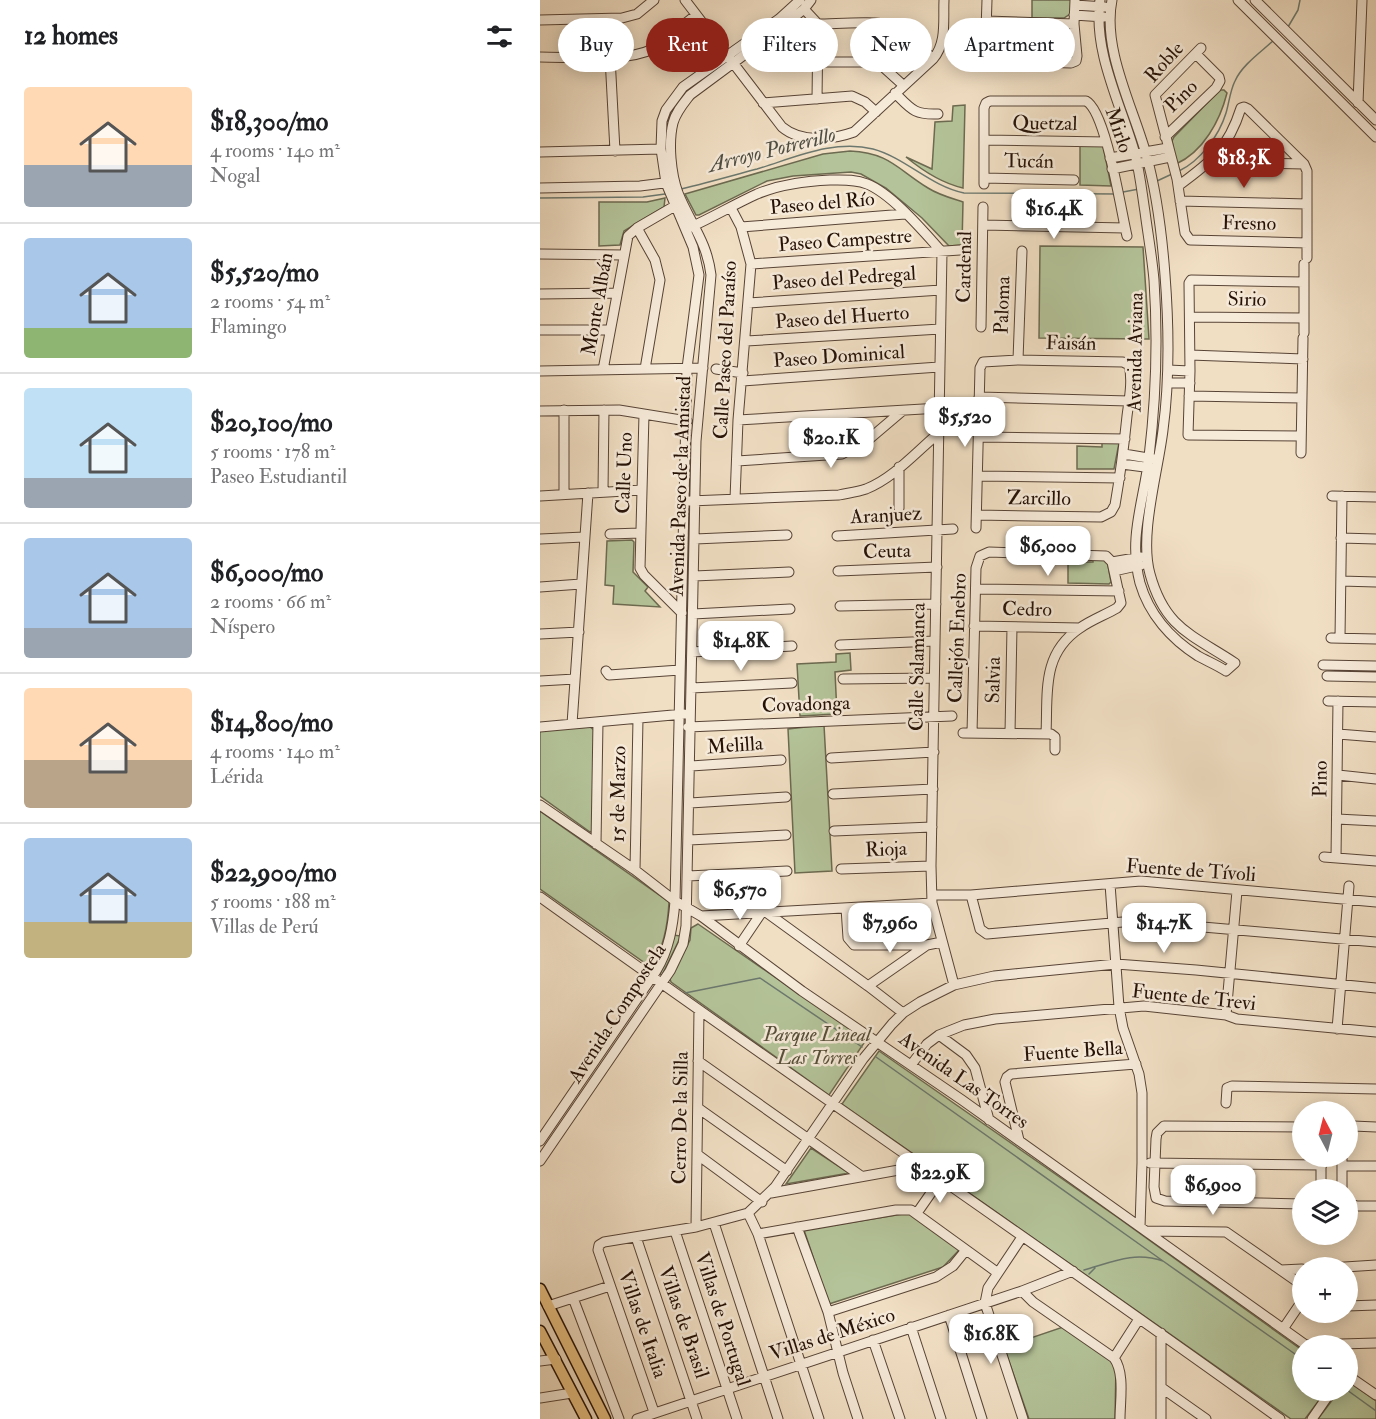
<!DOCTYPE html>
<meta charset="utf-8">
<style>
body{margin:0;font-family:"IM FELL Double Pica",serif;background:#f6f6f6;color:#202124;height:100vh;display:flex;flex-direction:column;font-size:22px;white-space:nowrap}
*{box-sizing:border-box;margin:0}
p{font-size:20px;color:#757577}
.icon{flex:none;width:33px;height:33px;fill:none;stroke:currentColor;stroke-width:2;stroke-linecap:round;stroke-linejoin:round}
.map{position:relative;flex:1;overflow:hidden}
.side{display:flex;flex-direction:column;background:#fff;width:540px}
.side>*{flex:none}
.banner{position:absolute;left:18px;top:18px;width:570px;height:54px;display:flex;gap:12px}
.needle{width:39px;rotate:353deg}
.fabs{position:absolute;left:752px;top:1101px;display:grid;gap:12px}
.fabs a{display:grid;place-items:center;width:66px;height:66px;border-radius:50%;background:#fff;box-shadow:0 3px 15px #0003;font-size:30px}
.price{position:absolute;translate:-50% -51px;padding:0 14px;border-radius:12px;background:#fff;color:#222;font-size:20px;line-height:39px;filter:drop-shadow(0 2px 3px #0008)}
.price::after{content:'';position:absolute;left:50%;top:36px;width:18px;height:14px;margin-left:-9px;background:inherit;clip-path:polygon(0 0,100% 0,50% 100%)}
.price.current{background:#8f2418;color:#fff}
ul{padding:0;list-style:none}
li{display:flex;align-items:center;gap:18px;height:150px;padding:0 24px}
li+li{border-top:2px solid #e0e0e0}
li span{display:grid;place-items:center;flex:none;width:168px;height:120px;border-radius:6px;color:#555}
li>.icon{margin-inline-start:auto}
span .icon{width:72px;height:72px;fill:#fffc;stroke-width:1}
li b{font-size:26px}
h2{display:flex;justify-content:space-between;align-items:center;height:72px;padding:0 24px;font-size:26px}
.chip{padding:0 21px;border-radius:27px;background:#fff;box-shadow:0 3px 15px #0003;font-size:21px;line-height:54px}
.chip.current{background:#8f2418;color:#fff}
main{display:flex;flex:1;min-height:0}
.map>svg:first-child{display:block}
.green{fill:#b4c399;stroke:#6c6a50;stroke-width:1.5}
.lines{fill:none;stroke-linecap:round;stroke-linejoin:round}
.stream{stroke:#6c786e;stroke-width:1.5}
.minor-casing{stroke:#584436;stroke-width:11}
.major-casing{stroke:#251106;stroke-width:13}
.minor{stroke:#f6ead9;stroke-width:9}
.major{stroke:#e8c082;stroke-width:10}
.labels{text-anchor:middle;dominant-baseline:central;stroke-width:5;stroke-linejoin:round;paint-order:stroke}
.street-label{font-size:20px;fill:#251106;stroke:#f6ead9}
.park-label{font-size:20px;font-style:italic;fill:#574f39;stroke:#f6ead9}
.water-label{font-size:21px;font-style:italic;fill:#4e4d43;stroke:#f6ead9}
</style>
<main>
<section class="side">
<h2>12 homes<svg class="icon" aria-label="filters" viewBox="0 0 24 24"><path d="M4 7h16M4 17h16"/><circle cx="9" cy="7" r="2"/><circle cx="15" cy="17" r="2"/></svg></h2>
<ul>
<li><span style="background:linear-gradient(#ffd9b3 65%,#9aa5b1 0)"><svg class="icon" aria-label="home" viewBox="0 0 24 24"><path d="M3 11l9-7 9 7M6 9v11h12V9"/></svg></span><div><b>$18,300/mo</b><p>4 rooms · 140 m²</p><p>Nogal</p></div></li>
<li><span style="background:linear-gradient(#a9c7e8 75%,#8fb573 0)"><svg class="icon" aria-label="home" viewBox="0 0 24 24"><path d="M3 11l9-7 9 7M6 9v11h12V9"/></svg></span><div><b>$5,520/mo</b><p>2 rooms · 54 m²</p><p>Flamingo</p></div></li>
<li><span style="background:linear-gradient(#bfe0f5 75%,#9aa5b1 0)"><svg class="icon" aria-label="home" viewBox="0 0 24 24"><path d="M3 11l9-7 9 7M6 9v11h12V9"/></svg></span><div><b>$20,100/mo</b><p>5 rooms · 178 m²</p><p>Paseo Estudiantil</p></div></li>
<li><span style="background:linear-gradient(#a9c7e8 75%,#9aa5b1 0)"><svg class="icon" aria-label="home" viewBox="0 0 24 24"><path d="M3 11l9-7 9 7M6 9v11h12V9"/></svg></span><div><b>$6,000/mo</b><p>2 rooms · 66 m²</p><p>Níspero</p></div></li>
<li><span style="background:linear-gradient(#ffd9b3 60%,#b9a48a 0)"><svg class="icon" aria-label="home" viewBox="0 0 24 24"><path d="M3 11l9-7 9 7M6 9v11h12V9"/></svg></span><div><b>$14,800/mo</b><p>4 rooms · 140 m²</p><p>Lérida</p></div></li>
<li><span style="background:linear-gradient(#a9c7e8 70%,#c2b280 0)"><svg class="icon" aria-label="home" viewBox="0 0 24 24"><path d="M3 11l9-7 9 7M6 9v11h12V9"/></svg></span><div><b>$22,900/mo</b><p>5 rooms · 188 m²</p><p>Villas de Perú</p></div></li>
</ul>
</section>
<div class="map">
<svg width="836" height="1419" viewBox="0 0 836 1419">
<rect width="100%" height="100%" fill="#f1dfc4"/>
<filter id="stains"><feTurbulence type="fractalNoise" baseFrequency=".00333" numOctaves="4"/><feColorMatrix values="0 0 0 0 .2 0 0 0 0 .09 0 0 0 0 .02 0 0 0 .5 -.17"/></filter>
<radialGradient id="worn" r=".72"><stop offset=".6" stop-color="#630" stop-opacity="0"/><stop offset="1" stop-color="#630" stop-opacity=".3"/></radialGradient>
<path class="green" d="M492 0H532L530 14 524 18H492Z
M680 90H684L687 93C680 121 663 152 636 164L632 141 634 137Z
M425 105 423 188C401 183 383 171 366 157L392 169 395 122 412 121 413 106Z
M540 144 563 145 571 186 540 185Z
M310 151C350 153 357 169 388 188 399 195 411 198 423 202L422 245 409 246 382 218 346 188 321 174 311 172 253 176 227 181 159 215H156L145 194 283 154Z
M125 198 124 207 84 231 80 245 59 246V202H107Z
M500 246 603 247 609 339 499 338Z
M562 441 579 443 574 469H537V446L562 447Z
M92 540 94 542 93 572 108 587 105 591 120 607 73 604 74 586 65 585 67 541Z
M553 557 567 560 571 582 569 584 528 583V562H553Z
M310 653 311 670 295 672 297 714 260 716 257 664 296 662V654Z
M284 725 292 871 255 873 248 729Z
M50 727 54 730 53 830 50 832 0 796V730Z
M0 811 129 902C128 923 124 946 113 964L105 963 0 889Z
M158 924 326 1040 289 1095 131 982 130 979 150 940 151 928Z
M133 935 141 936 122 975 120 974Z
M339 1051 577 1217 762 1350V1390L786 1391 765 1419H751L302 1104Z
M271 1148 309 1173 246 1184Z
M369 1213 420 1249 403 1267 289 1304 264 1230Z
M523 1327 576 1364 575 1419H489L464 1347Z
M808 1381 836 1401V1419H778L799 1391 807 1390Z"/>
<g class="lines">
<path class="stream" d="M748 27 758 10 760 0
M639 171C660 161 679 136 686 113 689 103 690 91 695 81 702 65 721 52 734 40
M617 181 632 174
M141 189C166 183 191 176 217 169 254 158 294 139 333 149 366 158 390 186 424 193L576 194
M583 192 599 189
M0 198 103 197 125 194
M145 993 220 978 322 1047
M336 1057 623 1261
M544 1270C572 1262 594 1251 623 1261L762 1359
M549 1274 555 1268
M807 1390 836 1411"/>
<g class="minor-casing">
<path id="minor" d="M145 0 242 127C261 143 292 140 314 132L393 59C407 43 403 20 404 0
M560 0C553 53 581 104 595 154 600 173 602 193 605 212 608 235 612 257 614 280 618 339 616 398 609 457 604 501 588 537 600 583 609 614 631 639 658 656 667 661 677 665 686 671L695 663C653 635 625 629 610 574 599 535 618 472 623 430 630 378 629 327 625 275 622 235 617 193 606 154 593 107 562 49 572 0
M698 0 836 137
M715 0 836 120
M535 5 565 7
M264 9 278 24 277 99
M534 15 564 17
M0 20 82 18 97 14 114 0
M446 21 534 24
M278 24C297 24 336 20 353 26 368 32 381 48 393 59
M661 48 615 95 637 179 645 233 650 240 767 243
M0 57C33 57 83 63 113 49L156 15
M70 57 75 151
M435 60 531 63 536 61 537 56 534 24 535 0
M445 60 447 0
M278 62H334L342 66 363 85
M355 93C371 109 374 115 398 114
M223 103 312 96 325 102 336 112
M818 103 822 0
M625 137 676 88 680 81 679 77 656 54
M444 140 566 142
M0 152 121 149
M570 158 628 148
M671 162 764 164
M572 169 630 157
M444 178 534 180
M444 184V108L446 103 450 101H546C566 111 581 211 587 236
M638 186C671 162 688 149 701 108L704 107 708 109 764 164 767 171V258
M0 188 100 186 132 182
M640 201 767 204
M191 208 201 227 211 264 198 420 195 499
M443 225 585 228
M151 227C173 217 195 204 217 194 241 184 265 181 290 180 302 180 315 179 327 184 352 194 383 231 402 252L391 866 392 903 414 985
M201 227 365 214
M97 228 115 260 120 280 105 369
M0 254 84 255
M211 264 420 250
M0 294 76 293
M208 303 401 290
M651 317 763 318
M441 327 443 207
M0 330H70
M764 333V264
M206 341 400 329
M650 355 763 359
M478 360 482 251
M176 369 203 373
M63 370 88 236 97 228 140 203
M628 370 650 371
M0 371 163 368
M202 381 399 367
M628 383H650
M649 396 762 398
M439 397 589 401
M0 411 79 410 147 421
M104 414 100 568 104 575 142 613
M198 420 400 408
M761 436 648 435 650 371 649 283 651 280 764 282
M439 437 585 439
M761 453 763 338
M584 454 614 459
M197 461 302 454 328 440 361 412
M582 464 612 468
M359 467V508
M438 476 580 478
M63 491 64 410
M24 494V410
M0 496 102 490
M792 496 836 497
M150 501 299 495C308 493 317 492 326 489 354 478 377 451 400 432
M436 528 440 368 443 362 478 360 583 362 589 365C593 381 589 400 587 416 584 446 580 476 575 505L571 512 561 517 437 515
M70 534 100 533
M297 536 413 529
M801 538 836 539
M0 539 44 537
M155 539 247 535
M572 562 601 557
M298 571 397 567
M574 571 601 565
M154 576 249 572
M801 581 836 582
M0 587 41 584
M436 589 579 591
M300 606 396 604
M153 614 250 609
M434 626 539 628
M0 634 39 632
M791 638 836 639
M800 638 802 496
M300 645 395 641
M152 652 252 646
M783 665 836 666
M66 671 69 675 140 670
M787 676 836 677
M303 679 394 678
M0 681 35 679
M151 688 252 683
M788 701 836 702
M32 724 48 493
M0 727 144 714
M148 727 412 716
M423 733 511 734 515 737V750
M432 733 436 568 440 556 449 552 566 556 572 562 581 603 577 608C565 615 551 620 540 628 501 654 508 693 506 734
M470 733 472 627
M798 734 836 737
M291 758 394 752
M151 766 241 760
M798 775 836 779
M293 794 393 789
M150 803 246 797
M0 805 95 870 135 901 161 916 262 991 422 1100 767 1346
M797 819 836 821
M294 831 392 827
M149 840 246 835
M56 844 58 722
M784 857 836 861
M796 858 798 701
M301 869 391 866
M95 870 98 719
M148 876 247 871
M570 884 579 1007 583 1028 599 1074 602 1093V1163L600 1227
M392 895H431L601 881 836 902
M431 895 440 929 447 934 594 921 836 942
M0 897C245 1073 495 1242 740 1419
M306 908 308 938 314 945H387
M226 912 328 986 363 1013
M161 916 392 903
M199 946 222 912
M328 986 387 945 402 942
M686 1015 697 891
M797 1029 809 886
M399 1035 426 1055 435 1068 449 1120
M158 1061 321 1176
M371 1065 387 1044 399 1035 424 1025 455 1019 604 1006 686 1015 697 1019 836 1032
M686 1103 687 1088 692 1086 836 1089
M158 1108 247 1171
M762 1127 624 1126 617 1133 616 1139 614 1187 616 1198 625 1201 762 1204
M807 1130 813 1126 836 1127
M479 1140 465 1082 467 1077 471 1074 596 1064
M0 1141 116 971C129 950 133 926 135 901L147 368 159 275 153 247 126 183 121 149 122 121 126 110 143 87 239 19 260 0
M158 1155 222 1202
M781 1156V1190
M0 1161 130 971 143 944 146 926 156 441 171 275C167 241 150 223 138 193 131 174 128 143 133 123 136 112 143 104 150 95L243 26 264 9 271 0
M610 1163 782 1165
M802 1166H836
M802 1190V1156
M231 1193 381 1166
M807 1203 817 1206H836
M208 1213 218 1234 279 1419
M377 1213 400 1180
M174 1223 238 1419
M156 1227 159 1010
M257 1227 288 1312 303 1373 318 1419
M135 1231 197 1419
M606 1231 686 1232 762 1285
M218 1234 356 1210H371L458 1273
M96 1237 157 1419
M482 1237 448 1288 445 1303 483 1419
M789 1268 836 1265
M741 1270 762 1269
M482 1291 493 1302 574 1358C585 1373 580 1401 580 1419
M33 1298 79 1419
M8 1306 70 1286
M807 1306 836 1305
M288 1312 396 1277 413 1266 426 1250
M409 1315 442 1419
M371 1327 401 1419
M743 1329 762 1301
M333 1340 360 1419
M766 1345 836 1343
M574 1358 599 1319
M0 1361 16 1359
M807 1375 836 1395
M622 1388 666 1419
M0 1398 32 1393
M114 1412 58 1250 59 1245 64 1242 156 1227 208 1213 235 1187 323 1059 352 1024 363 1013 380 1002 414 985 454 976 576 964 656 970 836 988
M97 1419 482 1291 533 1271
M621 1419V1333
M772 1419 792 1390"/>
</g>
<g class="major-casing">
<path id="major" d="M0 1289 65 1419
M0 1331 46 1419"/>
</g>
<use href="#minor" class="minor"/>
<use href="#major" class="major"/>
</g>
<g class="labels">
<g class="street-label">
<text transform="translate(624 62) rotate(-48)">Roble</text>
<text transform="translate(641 96) rotate(-44)">Pino</text>
<text transform="translate(505 123) rotate(1)">Quetzal</text>
<text transform="translate(579 130) rotate(71)">Mirlo</text>
<text transform="translate(489 161) rotate(1)">Tucán</text>
<text transform="translate(282 203) rotate(-5)">Paseo del Río</text>
<text transform="translate(709 223) rotate(1)">Fresno</text>
<text transform="translate(305 240) rotate(-4)">Paseo Campestre</text>
<text transform="translate(424 267) rotate(-89)">Cardenal</text>
<text transform="translate(304 278) rotate(-4)">Paseo del Pedregal</text>
<text transform="translate(707 299) rotate(1)">Sirio</text>
<text transform="translate(57 304) rotate(-80)">Monte Albán</text>
<text transform="translate(462 305) rotate(-88)">Paloma</text>
<text transform="translate(302 317) rotate(-4)">Paseo del Huerto</text>
<text transform="translate(531 343) rotate(1)">Faisán</text>
<text transform="translate(185 350) rotate(-87)">Calle Paseo del Paraíso</text>
<text transform="translate(595 352) rotate(-89)">Avenida Aviana</text>
<text transform="translate(299 356) rotate(-4)">Paseo Dominical</text>
<text transform="translate(84 473) rotate(-88)">Calle Uno</text>
<text transform="translate(140 486) rotate(-88)">Avenida Paseo de la Amistad</text>
<text transform="translate(499 498) rotate(1)">Zarcillo</text>
<text transform="translate(346 515) rotate(-3)">Aranjuez</text>
<text transform="translate(347 551) rotate(-2)">Ceuta</text>
<text transform="translate(487 609) rotate(1)">Cedro</text>
<text transform="translate(417 638) rotate(-88)">Callejón Enebro</text>
<text transform="translate(377 667) rotate(-89)">Calle Salamanca</text>
<text transform="translate(453 680) rotate(-89)">Salvia</text>
<text transform="translate(266 704) rotate(-2)">Covadonga</text>
<text transform="translate(195 745) rotate(-4)">Melilla</text>
<text transform="translate(780 779) rotate(-89)">Pino</text>
<text transform="translate(78 794) rotate(-89)">15 de Marzo</text>
<text transform="translate(346 849) rotate(-2)">Rioja</text>
<text transform="translate(651 870) rotate(4)">Fuente de Tívoli</text>
<text transform="translate(654 997) rotate(6)">Fuente de Trevi</text>
<text transform="translate(77 1013) rotate(-57)">Avenida Compostela</text>
<text transform="translate(533 1051) rotate(-4)">Fuente Bella</text>
<text transform="translate(424 1080) rotate(35)">Avenida Las Torres</text>
<text transform="translate(140 1118) rotate(-89)">Cerro De la Silla</text>
<text transform="translate(183 1319) rotate(72)">Villas de Portugal</text>
<text transform="translate(144 1322) rotate(71)">Villas de Brasil</text>
<text transform="translate(103 1324) rotate(71)">Villas de Italia</text>
<text transform="translate(292 1334) rotate(-18)">Villas de México</text>
</g>
<g class="park-label">
<text x="277" y="1034">Parque Lineal<tspan x="277" dy="23">Las Torres</tspan></text>
</g>
<g class="water-label">
<text transform="translate(232 150) rotate(-14)">Arroyo Potrerillo</text>
</g>
</g>
<rect width="100%" height="100%" filter="url(#stains)"/>
<rect width="100%" height="100%" fill="url(#worn)"/>
</svg>
<div class="fabs">
<a><svg class="needle" viewBox="-14 -14 28 28"><path d="M0-13l5 13h-10z" fill="#e53935"/><path d="M0 13l5-13h-10z" fill="#757577"/></svg></a>
<a><svg class="icon" aria-label="layers" viewBox="0 0 24 24"><path d="M12 4l9 5-9 5-9-5zM3 14l9 5 9-5"/></svg></a>
<a>+</a>
<a>−</a>
</div>
<b class="price current" style="left:704px;top:189px">$18.3K</b>
<b class="price" style="left:514px;top:240px">$16.4K</b>
<b class="price" style="left:425px;top:448px">$5,520</b>
<b class="price" style="left:291px;top:469px">$20.1K</b>
<b class="price" style="left:508px;top:577px">$6,000</b>
<b class="price" style="left:201px;top:672px">$14.8K</b>
<b class="price" style="left:200px;top:921px">$6,570</b>
<b class="price" style="left:350px;top:954px">$7,960</b>
<b class="price" style="left:624px;top:954px">$14.7K</b>
<b class="price" style="left:400px;top:1204px">$22.9K</b>
<b class="price" style="left:673px;top:1216px">$6,900</b>
<b class="price" style="left:451px;top:1365px">$16.8K</b>
<div class="banner">
<a class="chip">Buy</a>
<a class="chip current">Rent</a>
<a class="chip">Filters</a>
<a class="chip">New</a>
<a class="chip">Apartment</a>
</div>
</div>
</main>
